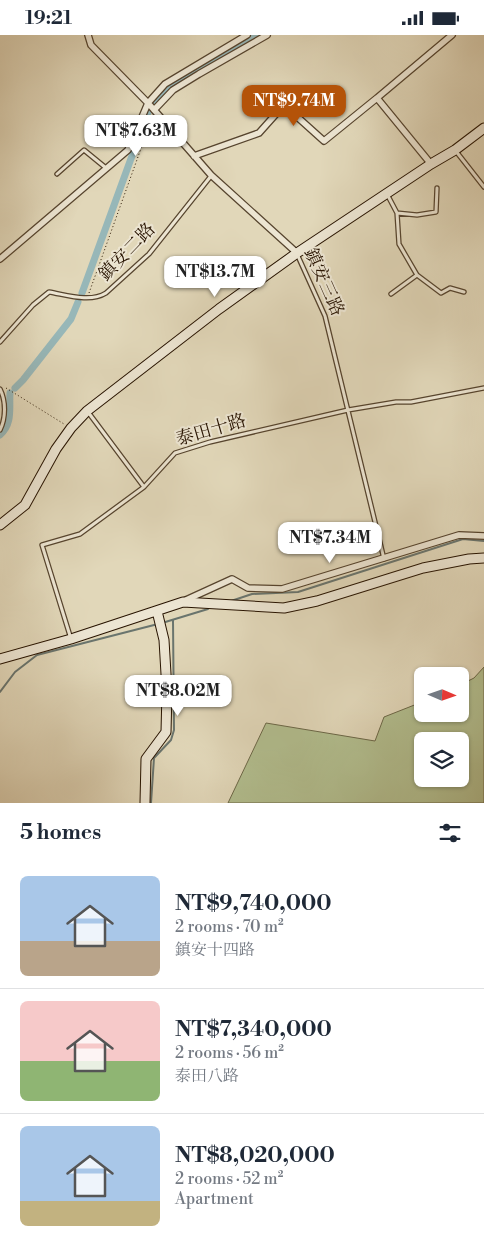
<!DOCTYPE html>
<meta charset="utf-8">
<style>
body{margin:0;font-family:"Libre Bodoni","Noto Serif TC",serif;background:#f2f2f3;color:#1f2937;height:100vh;display:flex;flex-direction:column;font-size:19px;white-space:nowrap}
*{box-sizing:border-box;margin:0}
p{font-size:16px;color:#747a83}
.icon{flex:none;width:28px;height:28px;fill:none;stroke:currentColor;stroke-width:2;stroke-linecap:round;stroke-linejoin:round}
.map{position:relative;height:768px;overflow:hidden}
.panel{display:flex;flex-direction:column;background:#fff;flex:1}
.panel>*{flex:none}
.needle{width:32px;rotate:92deg}
.fabs{position:absolute;left:414px;top:632px;display:grid;gap:10px}
.fabs a{display:grid;place-items:center;width:55px;height:55px;border-radius:8px;background:#fff;box-shadow:0 1px 4px #0004;font-size:25px}
.price{position:absolute;translate:-50% -42px;padding:0 11px;border-radius:10px;background:#fff;color:#222;font-size:16px;line-height:32px;filter:drop-shadow(0 1px 2px #0008)}
.price::after{content:'';position:absolute;left:50%;top:30px;width:15px;height:11px;margin-left:-8px;background:inherit;clip-path:polygon(0 0,100% 0,50% 100%)}
.price.active{background:#b45309;color:#fff}
ul{padding:0;list-style:none}
li{display:flex;align-items:center;gap:15px;height:125px;padding:0 20px}
li+li{border-top:1px solid #e0e1e3}
li span{display:grid;place-items:center;flex:none;width:140px;height:100px;border-radius:8px;color:#555}
li>.icon{margin-inline-start:auto}
span .icon{width:60px;height:60px;fill:#fffc;stroke-width:1}
li b{font-size:21px}
h2{display:flex;justify-content:space-between;align-items:center;height:60px;padding:0 20px;font-size:21px}
.status{display:flex;justify-content:space-between;align-items:center;height:35px;padding:0 25px;background:#fff;direction:ltr}
.status svg{height:14px;fill:currentColor}
.map>svg:first-child{display:block}
.green{fill:#b2be8f;stroke:#6c6848;fill-rule:evenodd}
.lines{fill:none;stroke-linecap:round;stroke-linejoin:round}
.stream{stroke:#6a756e;stroke-width:2}
.canal{stroke:#97b7b8;stroke-width:7}
.lane-casing{stroke:#56442e;stroke-width:5.5}
.street-casing{stroke:#56442e;stroke-width:8}
.secondary-casing{stroke:#271300;stroke-width:11}
.path{stroke:#271300;stroke-width:1;stroke-dasharray:1 2.5;stroke-linecap:butt}
.lane{stroke:#ece5d2;stroke-width:3}
.street{stroke:#ece5d2;stroke-width:5.5}
.secondary{stroke:#ece5d2;stroke-width:9}
.labels{text-anchor:middle;dominant-baseline:central;stroke-width:4;stroke-linejoin:round;paint-order:stroke}
.street-label{font-size:18px;fill:#271300;stroke:#ece5d2}
</style>
<div class="status"><b>19:21</b><svg viewBox="0 0 49 12"><path d="M0 12V9h3v3zM5 12V6h3v6zM10 12V3h3v9zM15 12V0h3v12zM26 1h20v11H26zM47 4h2v5h-2z"/></svg></div>
<div class="map">
<svg width="484" height="768" viewBox="0 0 484 768">
<rect width="100%" height="100%" fill="#e1d7b9"/>
<filter id="stains"><feTurbulence type="fractalNoise" baseFrequency=".004" numOctaves="4"/><feColorMatrix values="0 0 0 0 .2 0 0 0 0 .09 0 0 0 0 .02 0 0 0 .5 -.17"/></filter>
<radialGradient id="worn" r=".72"><stop offset=".6" stop-color="#630" stop-opacity="0"/><stop offset="1" stop-color="#630" stop-opacity=".3"/></radialGradient>
<path class="green" d="M484 632V768H228L266 688 375 706 384 682 422 667V679H460V650L474 643ZM422 706H460V744H422Z"/>
<g class="lines">
<path class="stream" d="M231 566 252 559 298 557 463 504 484 506
M162 588 208 574
M0 657 15 637 37 620 158 589
M151 768 154 723 171 705 174 695 173 585"/>
<path class="canal" d="M152 71 163 57 178 46 256 0
M82 258 148 77
M15 353 23 345 71 284 78 267
M0 400C13 388 9 374 10 358"/>
<g class="lane-casing">
<path id="lane" d="M455 115 484 152
M57 139 84 115 106 133
M387 159 397 178 399 209 417 240 441 258 450 253 464 257
M397 178 417 180 436 177 437 153
M297 219 325 281 384 524
M391 259 417 240
M0 307 33 270 49 257C67 260 90 268 106 258L149 219 211 141
M0 354C6 366 6 383 0 395
M88 377 144 452
M71 604 42 510 80 499 144 452 175 418 210 407 348 375 396 367H411L484 353"/>
</g>
<g class="street-casing">
<path id="street" d="M88 0 91 10 148 68 211 140 297 218
M154 75 173 55 199 39 267 0
M194 121 259 98 284 70 324 106 377 63
M431 129 377 63 452 0
M0 224 128 115 148 68 165 49 247 0
M186 565 232 544 248 553 282 554 459 500 484 501"/>
</g>
<g class="secondary-casing">
<path id="secondary" d="M0 490 25 470 56 414 71 393 87 376 219 274 297 218 431 129 455 115 484 93
M0 624 71 604 183 567 284 573 317 566 423 533 469 524 484 523
M145 768 146 724 166 697 167 656 164 605 157 576"/>
</g>
<path class="path" d="M89 258 152 83
M6 353 64 389"/>
<use href="#lane" class="lane"/>
<use href="#street" class="street"/>
<use href="#secondary" class="secondary"/>
</g>
<g class="labels">
<g class="street-label">
<text transform="translate(127 217) rotate(-46)">鎮安二路</text>
<text transform="translate(324 247) rotate(66)">鎮安三路</text>
<text transform="translate(211 395) rotate(-16)">泰田十路</text>
</g>
</g>
<rect width="100%" height="100%" filter="url(#stains)"/>
<rect width="100%" height="100%" fill="url(#worn)"/>
</svg>
<div class="fabs">
<a><svg class="needle" viewBox="-14 -14 28 28"><path d="M0-13l5 13h-10z" fill="#e53935"/><path d="M0 13l5-13h-10z" fill="#747a83"/></svg></a>
<a><svg class="icon" aria-label="layers" viewBox="0 0 24 24"><path d="M12 4l9 5-9 5-9-5zM3 14l9 5 9-5"/></svg></a>
</div>
<b class="price active" style="left:294px;top:92px">NT$9.74M</b>
<b class="price" style="left:136px;top:122px">NT$7.63M</b>
<b class="price" style="left:215px;top:263px">NT$13.7M</b>
<b class="price" style="left:330px;top:529px">NT$7.34M</b>
<b class="price" style="left:178px;top:682px">NT$8.02M</b>
</div>
<section class="panel">
<h2>5 homes<svg class="icon" aria-label="filters" viewBox="0 0 24 24"><path d="M4 7h16M4 17h16"/><circle cx="9" cy="7" r="2"/><circle cx="15" cy="17" r="2"/></svg></h2>
<ul>
<li><span style="background:linear-gradient(#a9c7e8 65%,#b9a48a 0)"><svg class="icon" aria-label="home" viewBox="0 0 24 24"><path d="M3 11l9-7 9 7M6 9v11h12V9"/></svg></span><div><b>NT$9,740,000</b><p>2 rooms · 70 m²</p><p>鎮安十四路</p></div></li>
<li><span style="background:linear-gradient(#f6c9c9 60%,#8fb573 0)"><svg class="icon" aria-label="home" viewBox="0 0 24 24"><path d="M3 11l9-7 9 7M6 9v11h12V9"/></svg></span><div><b>NT$7,340,000</b><p>2 rooms · 56 m²</p><p>泰田八路</p></div></li>
<li><span style="background:linear-gradient(#a9c7e8 75%,#c2b280 0)"><svg class="icon" aria-label="home" viewBox="0 0 24 24"><path d="M3 11l9-7 9 7M6 9v11h12V9"/></svg></span><div><b>NT$8,020,000</b><p>2 rooms · 52 m²</p><p>Apartment</p></div></li>
</ul>
</section>
